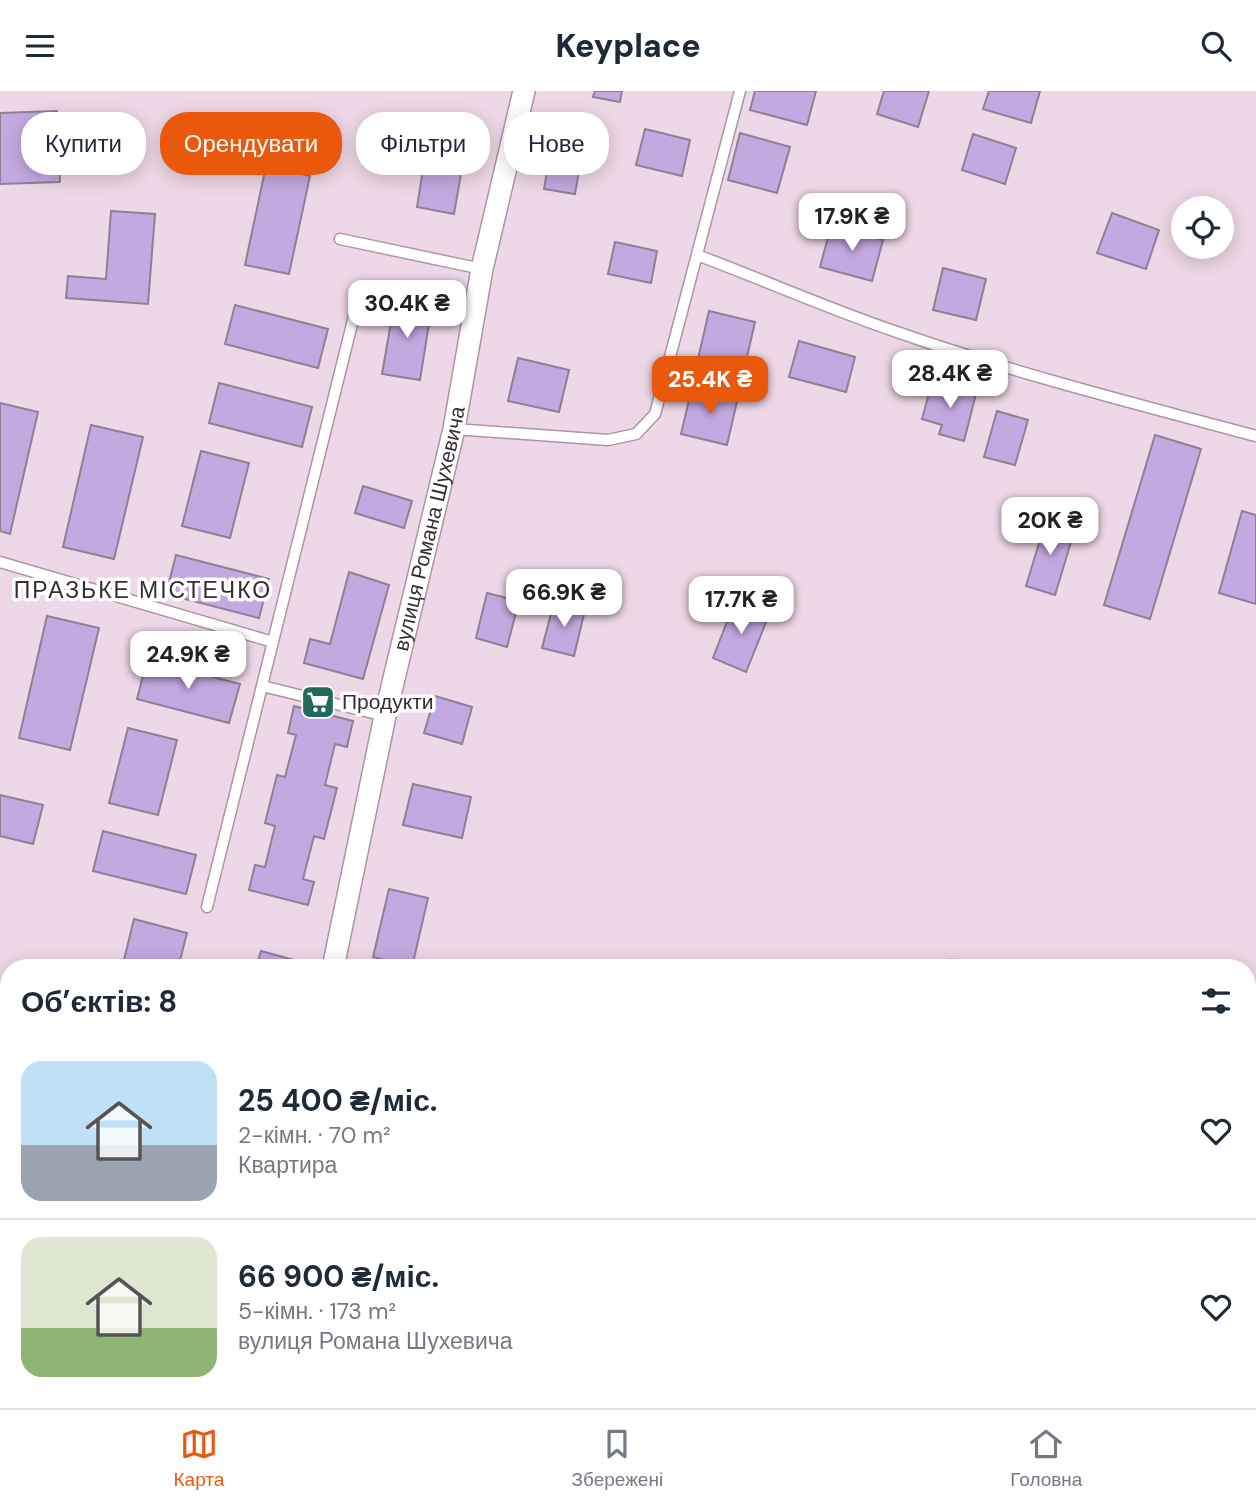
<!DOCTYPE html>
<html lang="uk">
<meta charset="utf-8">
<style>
body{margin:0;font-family:"DM Sans",sans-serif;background:#f6f6f7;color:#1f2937;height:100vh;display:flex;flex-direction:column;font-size:26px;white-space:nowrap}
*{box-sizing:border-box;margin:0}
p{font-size:23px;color:#747a83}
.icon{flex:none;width:38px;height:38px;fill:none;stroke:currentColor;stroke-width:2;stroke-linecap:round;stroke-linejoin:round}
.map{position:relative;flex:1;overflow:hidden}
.sheet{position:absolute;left:0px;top:868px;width:1256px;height:450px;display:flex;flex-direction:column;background:#fff;border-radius:28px 28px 0 0;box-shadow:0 4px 18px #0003}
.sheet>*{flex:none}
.guide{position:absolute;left:21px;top:21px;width:700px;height:63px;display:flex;gap:14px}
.tools{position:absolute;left:1171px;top:105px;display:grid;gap:14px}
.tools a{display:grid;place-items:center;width:63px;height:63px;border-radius:50%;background:#fff;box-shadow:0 4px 18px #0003;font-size:35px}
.price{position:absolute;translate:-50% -60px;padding:0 16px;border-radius:14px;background:#fff;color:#222;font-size:23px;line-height:46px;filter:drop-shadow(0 2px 4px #0008)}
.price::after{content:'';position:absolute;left:50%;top:42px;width:21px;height:16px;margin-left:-10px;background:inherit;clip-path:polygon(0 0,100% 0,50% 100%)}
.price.on{background:#ea580c;color:#fff}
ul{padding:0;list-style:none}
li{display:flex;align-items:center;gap:21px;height:175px;padding:0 21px}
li+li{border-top:2px solid #e0e1e3}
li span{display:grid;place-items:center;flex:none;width:196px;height:140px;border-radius:21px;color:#555}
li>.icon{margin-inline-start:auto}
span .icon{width:84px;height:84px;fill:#fffc;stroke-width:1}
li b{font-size:30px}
h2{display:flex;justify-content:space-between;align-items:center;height:84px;padding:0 21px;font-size:30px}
.chip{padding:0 24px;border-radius:28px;background:#fff;box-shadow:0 4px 18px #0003;font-size:24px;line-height:63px}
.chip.on{background:#ea580c;color:#fff}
header{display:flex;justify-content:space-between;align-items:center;height:91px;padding:0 21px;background:#fff;font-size:32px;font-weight:800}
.tab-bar{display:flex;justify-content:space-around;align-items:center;height:98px;border-top:2px solid #e0e1e3;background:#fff;font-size:19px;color:#747a83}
.tab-bar a{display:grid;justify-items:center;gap:4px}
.tab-bar .on{color:#ea580c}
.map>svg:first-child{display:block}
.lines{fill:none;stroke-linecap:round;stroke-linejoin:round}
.stream{stroke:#a8b6ef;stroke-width:7}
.building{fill:#c4a9e1;stroke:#8b8296;stroke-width:2}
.service-casing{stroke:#ab96a4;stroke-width:13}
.minor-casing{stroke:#ab96a4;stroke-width:24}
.service{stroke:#fff;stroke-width:10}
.minor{stroke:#fff;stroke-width:21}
.labels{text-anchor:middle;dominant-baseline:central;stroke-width:7;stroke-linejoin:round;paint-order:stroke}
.street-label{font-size:21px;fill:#362d33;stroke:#fff}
.poi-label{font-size:21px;fill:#362d33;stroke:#fff;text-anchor:start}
.neighbourhood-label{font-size:23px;letter-spacing:2px;fill:#362d33;stroke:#fff}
</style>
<header><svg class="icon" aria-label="menu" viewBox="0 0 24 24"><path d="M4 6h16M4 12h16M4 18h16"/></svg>Keyplace<svg class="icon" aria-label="search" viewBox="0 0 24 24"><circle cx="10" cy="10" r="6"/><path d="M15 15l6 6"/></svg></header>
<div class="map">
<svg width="1256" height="1317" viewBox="0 0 1256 1317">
<rect width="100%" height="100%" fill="#eed7e6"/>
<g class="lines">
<path class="stream" d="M181 1309 187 1317
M433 1309 462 1317
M42 1317 46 1309
M325 1317 340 1309"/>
</g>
<path class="building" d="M595 0H622L620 11 593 6Z
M755 0H816L807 34 750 19Z
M884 0H929L918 36 877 23Z
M989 0H1040L1031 32 983 18Z
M57 20 60 91 0 93V22Z
M645 38 690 49 682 85 636 74Z
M429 41 467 48 454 123 417 116Z
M740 42 790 56 777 102 728 89Z
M973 43 1016 57 1005 93 962 79Z
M552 51 583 56 575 103 544 98Z
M266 75 310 85 289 183 245 174Z
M111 120 155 123 148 213 66 207 68 185 106 188Z
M1112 122 1159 139 1146 178 1097 162Z
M831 135 883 149 872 190 820 176Z
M615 151 657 160 651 192 608 183Z
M943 177 986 188 976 229 933 219Z
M395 208 432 214 420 289 382 283Z
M235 214 328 238 318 277 225 253Z
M709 220 755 231 744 279 698 268Z
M799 250 855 266 846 301 789 286Z
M518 267 569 279 559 321 508 310Z
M932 291 976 303 964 350 939 343 942 334 922 328Z
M219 292 312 316 302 356 209 332Z
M692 296 738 306 727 354 681 343Z
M0 312 38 321 10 443 0 440Z
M997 320 1028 329 1015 374 984 366Z
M91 334 143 346 114 468 63 456Z
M1155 344 1201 358 1150 528 1104 514Z
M201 360 249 372 230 447 182 435Z
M363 395 412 410 404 437 355 422Z
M1242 420 1256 424V513L1219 502Z
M1046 429 1075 438 1055 504 1026 495Z
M176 464 269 488 259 527 166 503Z
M349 481 389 494 363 588 304 572 310 548 330 553Z
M487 502 519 510 507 556 476 547Z
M735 510 769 524 746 581 713 567Z
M554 511 585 519 574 565 542 557Z
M47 525 99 537 70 659 19 647Z
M147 569 240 593 229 632 137 608Z
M435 605 472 616 462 653 424 642Z
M294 615 353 630 347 656 335 653 325 694 337 697 324 748 314 745 303 788 314 791 308 814 249 799 255 774 265 776 275 735 265 732 277 684 285 686 296 644 288 642Z
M128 637 177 649 158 724 109 712Z
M413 693 471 706 462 747 403 734Z
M0 704 43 714 33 753 0 745Z
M103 740 196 764 186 803 93 780Z
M389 798 428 807 412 876 373 866Z
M134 828 187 842 178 877H136L123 873Z
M261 860 294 869 292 877H256Z
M9 1036V1062L3 1061Z"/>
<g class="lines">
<g class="service-casing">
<path id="service" d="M340 148 482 178
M697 164C764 189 829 218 897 241 1014 282 1136 313 1256 345
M454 338 608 349 636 343 655 323 740 0
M0 471 273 551
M262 595 385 625
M207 816 354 225
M952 874 960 877
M1248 970 1256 973"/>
</g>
<g class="minor-casing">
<g id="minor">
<path id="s1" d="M333 877 385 625 454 338 482 178 524 0"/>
<path d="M1248 1042 1256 1018"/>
<path d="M0 1120 9 1122"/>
<path d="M564 1309 633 1317"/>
<path d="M1156 1314 1173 1311 1211 1317"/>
<path d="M500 1317 501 1309"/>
</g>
</g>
<use href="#service" class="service"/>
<use href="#minor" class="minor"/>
</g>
<defs>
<g id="supermarket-square" transform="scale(1.75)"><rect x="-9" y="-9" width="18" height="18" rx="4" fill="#24685a" stroke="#fff"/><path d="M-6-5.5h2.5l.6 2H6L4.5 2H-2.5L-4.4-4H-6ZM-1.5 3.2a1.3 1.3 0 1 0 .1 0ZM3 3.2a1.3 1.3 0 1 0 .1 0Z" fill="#fff"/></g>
</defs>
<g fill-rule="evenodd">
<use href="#supermarket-square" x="318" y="611"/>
</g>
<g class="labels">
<g class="street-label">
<text stroke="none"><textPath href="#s1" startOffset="450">вулиця Романа Шухевича</textPath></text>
</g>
<g class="poi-label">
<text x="342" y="611">Продукти</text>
</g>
<g class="neighbourhood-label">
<text x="143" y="499">ПРАЗЬКЕ МІСТЕЧКО</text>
</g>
</g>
</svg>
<div class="tools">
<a><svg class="icon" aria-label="locate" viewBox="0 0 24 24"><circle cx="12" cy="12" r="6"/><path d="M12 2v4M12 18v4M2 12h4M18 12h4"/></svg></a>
</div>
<b class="price" style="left:852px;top:162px">17.9K ₴</b>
<b class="price" style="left:407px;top:249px">30.4K ₴</b>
<b class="price" style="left:950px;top:319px">28.4K ₴</b>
<b class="price on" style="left:710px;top:325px">25.4K ₴</b>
<b class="price" style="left:1050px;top:466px">20K ₴</b>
<b class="price" style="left:564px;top:538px">66.9K ₴</b>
<b class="price" style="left:741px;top:545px">17.7K ₴</b>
<b class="price" style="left:188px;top:600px">24.9K ₴</b>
<div class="guide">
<a class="chip">Купити</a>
<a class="chip on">Орендувати</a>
<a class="chip">Фільтри</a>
<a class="chip">Нове</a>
</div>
<section class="sheet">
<h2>Об’єктів: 8<svg class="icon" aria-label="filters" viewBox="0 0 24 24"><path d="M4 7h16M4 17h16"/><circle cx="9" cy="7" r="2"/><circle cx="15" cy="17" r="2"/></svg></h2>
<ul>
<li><span style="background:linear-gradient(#bfe0f5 60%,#9aa5b1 0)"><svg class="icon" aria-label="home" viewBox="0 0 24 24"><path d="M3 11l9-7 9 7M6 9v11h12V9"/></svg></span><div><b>25 400 ₴/міс.</b><p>2-кімн. · 70 m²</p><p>Квартира</p></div><svg class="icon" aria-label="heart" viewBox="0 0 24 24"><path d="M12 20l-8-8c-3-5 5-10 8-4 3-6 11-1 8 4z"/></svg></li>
<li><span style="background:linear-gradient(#dfe7d0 65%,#8fb573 0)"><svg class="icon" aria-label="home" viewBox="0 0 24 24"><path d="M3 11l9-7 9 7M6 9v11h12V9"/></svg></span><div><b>66 900 ₴/міс.</b><p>5-кімн. · 173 m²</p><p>вулиця Романа Шухевича</p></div><svg class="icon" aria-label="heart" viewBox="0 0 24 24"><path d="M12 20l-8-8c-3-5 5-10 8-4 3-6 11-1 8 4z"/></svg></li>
</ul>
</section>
</div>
<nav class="tab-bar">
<a class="on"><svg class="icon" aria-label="map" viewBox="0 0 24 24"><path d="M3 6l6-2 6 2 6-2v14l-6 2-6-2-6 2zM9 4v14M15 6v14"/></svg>Карта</a>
<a><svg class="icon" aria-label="saved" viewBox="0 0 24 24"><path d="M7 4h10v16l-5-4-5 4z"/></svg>Збережені</a>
<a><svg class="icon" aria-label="home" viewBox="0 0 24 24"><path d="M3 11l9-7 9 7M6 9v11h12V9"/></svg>Головна</a>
</nav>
